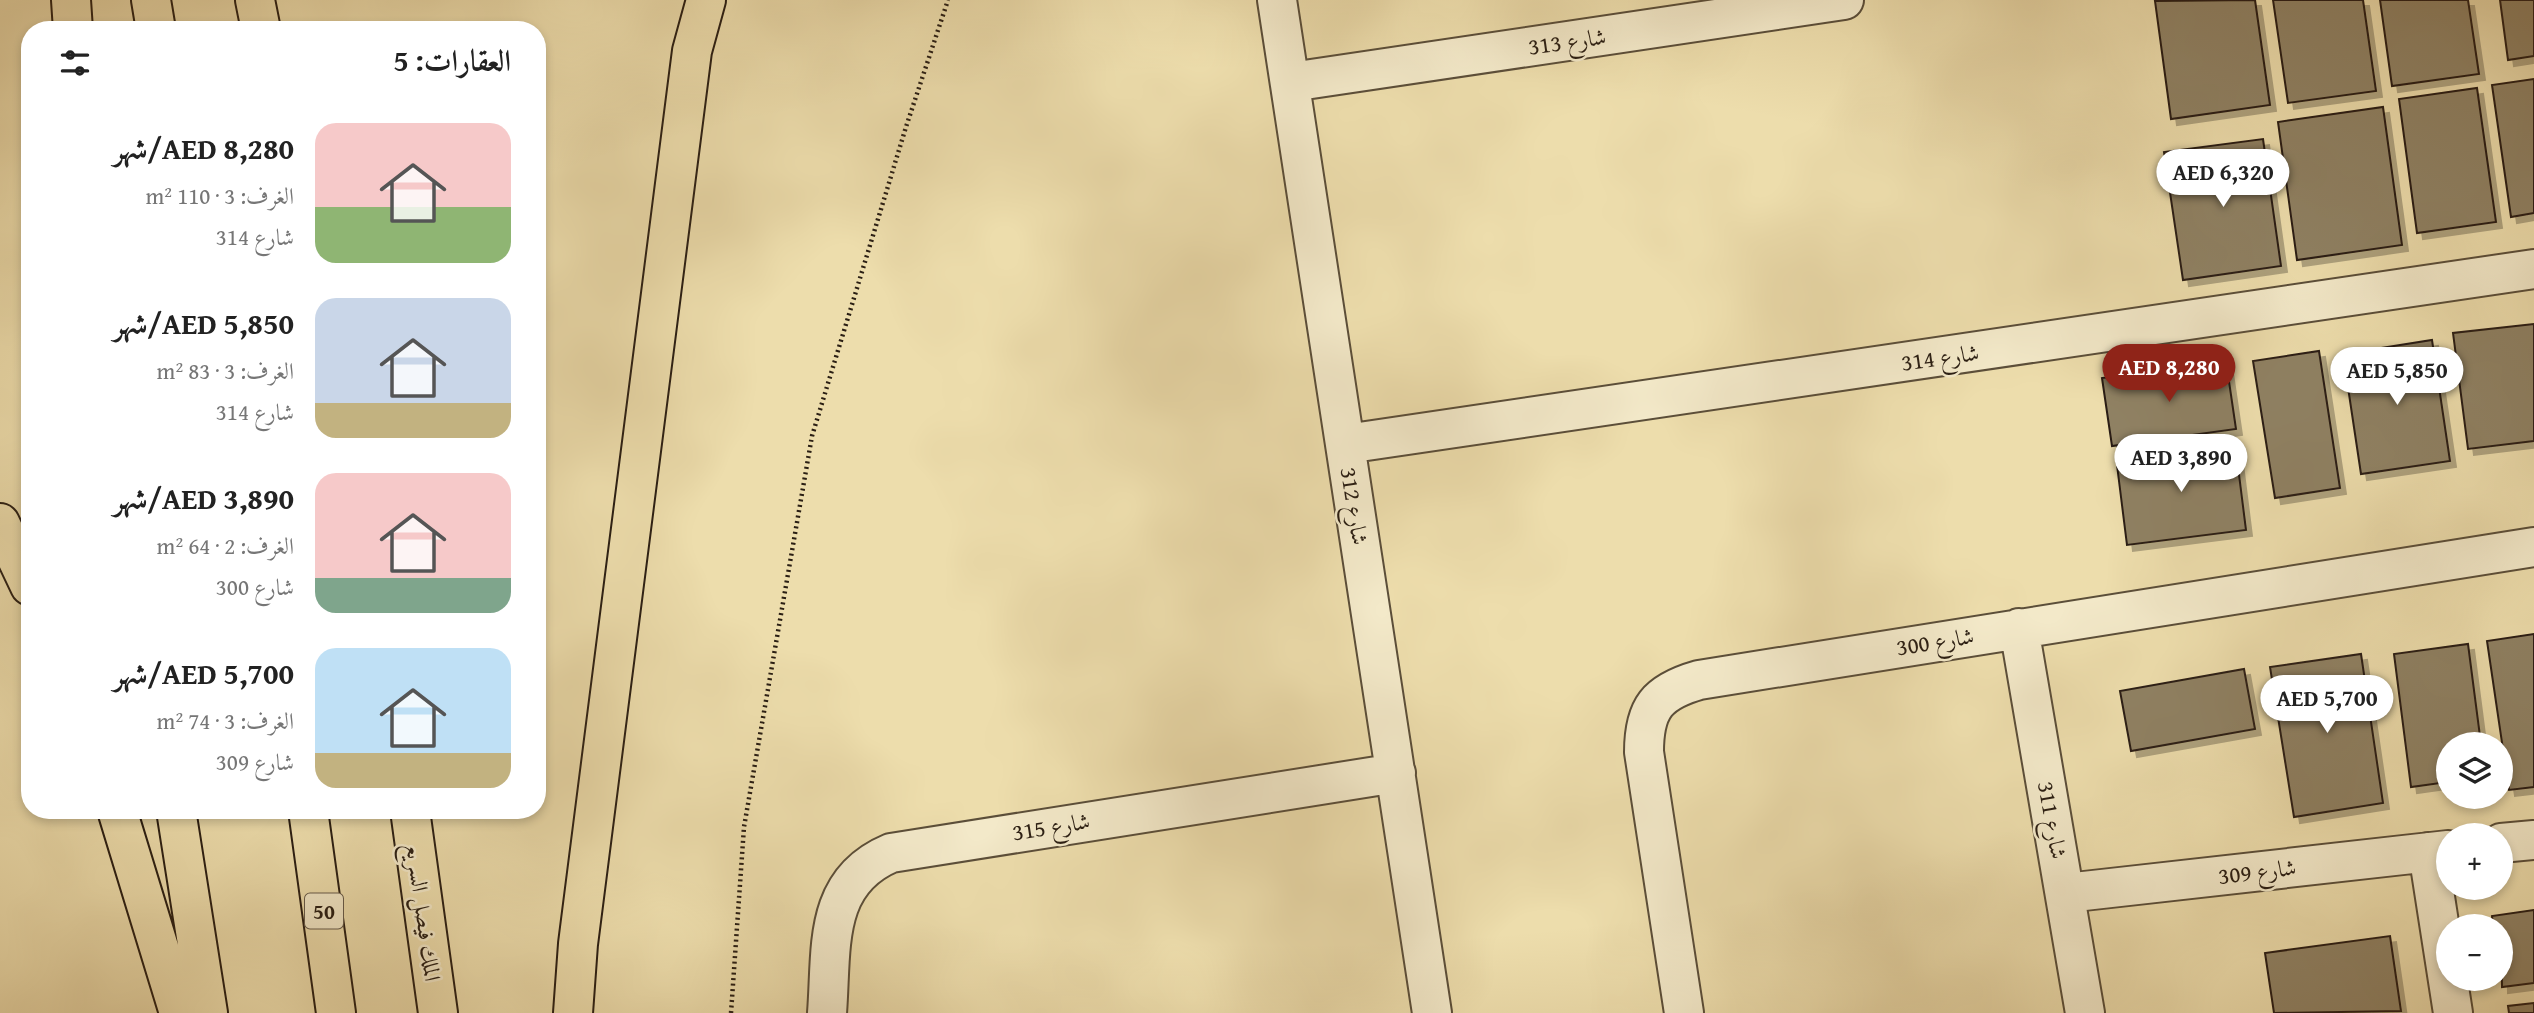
<!DOCTYPE html>
<html lang="ar">
<meta charset="utf-8">
<style>
body{margin:0;font-family:"Gentium Book Plus",Amiri,serif;background:#f6f6f6;color:#222;direction:rtl;height:100vh;display:flex;flex-direction:column;font-size:26px;white-space:nowrap}
*{box-sizing:border-box;margin:0}
p{font-size:23px;color:#767676}
.icon{flex:none;width:38px;height:38px;fill:none;stroke:currentColor;stroke-width:2;stroke-linecap:round;stroke-linejoin:round}
.map{position:relative;flex:1;overflow:hidden;direction:ltr}
.side{position:absolute;left:21px;top:21px;width:525px;height:798px;display:flex;flex-direction:column;background:#fff;border-radius:28px;box-shadow:0 4px 10px #0003;direction:rtl}
.side>*{flex:none}
.buttons{position:absolute;left:2436px;top:732px;display:grid;gap:14px}
.buttons a{display:grid;place-items:center;width:77px;height:77px;border-radius:50%;background:#fff;box-shadow:0 4px 10px #0003;font-size:35px}
.price{position:absolute;translate:-50% -60px;padding:0 16px;border-radius:24px;background:#fff;color:#222;font-size:23px;line-height:46px;filter:drop-shadow(0 2px 4px #0008)}
.price::after{content:'';position:absolute;left:50%;top:42px;width:21px;height:16px;margin-left:-10px;background:inherit;clip-path:polygon(0 0,100% 0,50% 100%)}
.price.selected{background:#8f2418;color:#fff}
ul{padding:0;list-style:none}
li{display:flex;align-items:center;gap:21px;height:175px;padding:0 35px}
li span{display:grid;place-items:center;flex:none;width:196px;height:140px;border-radius:21px;color:#555}
li>.icon{margin-inline-start:auto}
span .icon{width:84px;height:84px;fill:#fffc;stroke-width:1}
li b{font-size:30px}
h2{display:flex;justify-content:space-between;align-items:center;height:84px;padding:0 35px;font-size:30px}
.map>svg:first-child{display:block}
.building{fill:#8f8163;stroke:#2a1e13;stroke-width:2;filter:url(#shadow)}
.lines{fill:none;stroke-linecap:round;stroke-linejoin:round}
.minor-casing{stroke:#5b4e39;stroke-width:42}
.motorway-casing{stroke:#2a1e13;stroke-width:42}
.path{stroke:#2a1e13;stroke-width:4.5;stroke-dasharray:2 3.5;stroke-linecap:butt}
.minor{stroke:#f3e9c9;stroke-width:38}
.motorway{stroke:#edddac;stroke-width:38}
.labels{text-anchor:middle;dominant-baseline:central;stroke-width:5;stroke-linejoin:round;paint-order:stroke}
.shield{fill:#f3e9c9;stroke:#665b4a;stroke-width:2}
.shield-label{font-size:21px;font-weight:bold;fill:#2a1e13}
.street-label{font-size:23px;fill:#2a1e13;stroke:#f3e9c9}
</style>
<div class="map">
<svg width="2534" height="1013" viewBox="0 0 2534 1013">
<defs>
<filter id="shadow"><feDropShadow dx="6" dy="6" stdDeviation="0" flood-color="#0004"/></filter>
</defs>
<rect width="100%" height="100%" fill="#edddac"/>
<filter id="stains"><feTurbulence type="fractalNoise" baseFrequency=".00286" numOctaves="4"/><feColorMatrix values="0 0 0 0 .2 0 0 0 0 .09 0 0 0 0 .02 0 0 0 .5 -.17"/></filter>
<radialGradient id="worn" r=".72"><stop offset=".6" stop-color="#630" stop-opacity="0"/><stop offset="1" stop-color="#630" stop-opacity=".3"/></radialGradient>
<path class="building" d="M2255 0 2270 105 2171 119 2155 1Z
M2273 0H2363L2376 91 2288 103Z
M2380 0H2468L2479 74 2392 86Z
M2500 0H2534V56L2508 60Z
M2534 79V213L2511 217 2492 85Z
M2477 88 2496 222 2417 233 2399 99Z
M2383 107 2402 245 2297 260 2278 122Z
M2263 139 2281 266 2183 280 2164 152Z
M2534 324V441L2468 449 2453 333Z
M2432 340 2450 461 2361 474 2343 354Z
M2319 351 2340 488 2275 498 2253 361Z
M2226 361 2236 429 2112 446 2102 378Z
M2235 443 2246 530 2127 545 2116 457Z
M2534 634V787L2509 790 2487 641Z
M2468 644 2481 744H2448V782L2411 787 2394 654Z
M2361 654 2383 803 2294 817 2270 667Z
M2244 669 2255 729 2131 751 2120 691Z
M2534 910V983L2502 987 2501 926H2493L2492 916Z
M2390 936 2401 1011 2274 1013 2265 953Z
M2534 1003V1013H2509L2508 1006Z"/>
<g class="lines">
<g class="minor-casing">
<path id="minor" d="M1277 0 1432 1013
M1291 82 1844 0
M1346 444 2534 269
M2019 628 2085 1013
M2501 843 2534 840
M2428 852 2453 1013
M2066 893 2448 850
M827 1013C832 949 822 882 891 853L1396 773
M1684 1013 1644 752C1644 708 1657 692 1699 680L2534 547"/>
</g>
<g class="motorway-casing">
<path id="motorway" d="M71 0 73 30
M151 0 156 30
M255 0 261 30
M0 523 30 586
M117 810 179 1013
M176 810 208 1013
M308 810 336 1013
M410 810 438 1013
M573 1013 578 944 692 51 706 0"/>
</g>
<path class="path" d="M731 1013 744 827 812 436 906 127 948 0"/>
<use href="#minor" class="minor"/>
<use href="#motorway" class="motorway"/>
</g>
<g class="labels">
<rect class="shield" x="305" y="893.5" width="38" height="35" rx="5"/>
<g class="shield-label">
<text x="324" y="911">50</text>
</g>
<g class="street-label">
<text transform="translate(1567 41) rotate(-8)">شارع 313</text>
<text transform="translate(1940 357) rotate(-8)">شارع 314</text>
<text transform="translate(1355 506) rotate(81)">شارع 312</text>
<text transform="translate(1935 641) rotate(-9)">شارع 300</text>
<text transform="translate(2053 820) rotate(80)">شارع 311</text>
<text transform="translate(1051 826) rotate(-9)">شارع 315</text>
<text transform="translate(2257 871) rotate(-7)">شارع 309</text>
<text transform="translate(424 912) rotate(82)">الملك فيصل السريع</text>
</g>
</g>
<rect width="100%" height="100%" filter="url(#stains)"/>
<rect width="100%" height="100%" fill="url(#worn)"/>
</svg>
<div class="buttons">
<a><svg class="icon" aria-label="layers" viewBox="0 0 24 24"><path d="M12 4l9 5-9 5-9-5zM3 14l9 5 9-5"/></svg></a>
<a>+</a>
<a>−</a>
</div>
<b class="price" style="left:2223px;top:209px">AED 6,320</b>
<b class="price selected" style="left:2169px;top:404px">AED 8,280</b>
<b class="price" style="left:2397px;top:407px">AED 5,850</b>
<b class="price" style="left:2181px;top:494px">AED 3,890</b>
<b class="price" style="left:2327px;top:735px">AED 5,700</b>
<section class="side">
<h2>العقارات: 5<svg class="icon" aria-label="filters" viewBox="0 0 24 24"><path d="M4 7h16M4 17h16"/><circle cx="9" cy="7" r="2"/><circle cx="15" cy="17" r="2"/></svg></h2>
<ul>
<li><span style="background:linear-gradient(#f6c9c9 60%,#8fb573 0)"><svg class="icon" aria-label="home" viewBox="0 0 24 24"><path d="M3 11l9-7 9 7M6 9v11h12V9"/></svg></span><div><b>AED 8,280/شهر</b><p>الغرف: 3 · 110 m²</p><p>شارع 314</p></div></li>
<li><span style="background:linear-gradient(#c9d6e8 75%,#c2b280 0)"><svg class="icon" aria-label="home" viewBox="0 0 24 24"><path d="M3 11l9-7 9 7M6 9v11h12V9"/></svg></span><div><b>AED 5,850/شهر</b><p>الغرف: 3 · 83 m²</p><p>شارع 314</p></div></li>
<li><span style="background:linear-gradient(#f6c9c9 75%,#7fa58c 0)"><svg class="icon" aria-label="home" viewBox="0 0 24 24"><path d="M3 11l9-7 9 7M6 9v11h12V9"/></svg></span><div><b>AED 3,890/شهر</b><p>الغرف: 2 · 64 m²</p><p>شارع 300</p></div></li>
<li><span style="background:linear-gradient(#bfe0f5 75%,#c2b280 0)"><svg class="icon" aria-label="home" viewBox="0 0 24 24"><path d="M3 11l9-7 9 7M6 9v11h12V9"/></svg></span><div><b>AED 5,700/شهر</b><p>الغرف: 3 · 74 m²</p><p>شارع 309</p></div></li>
</ul>
</section>
</div>
